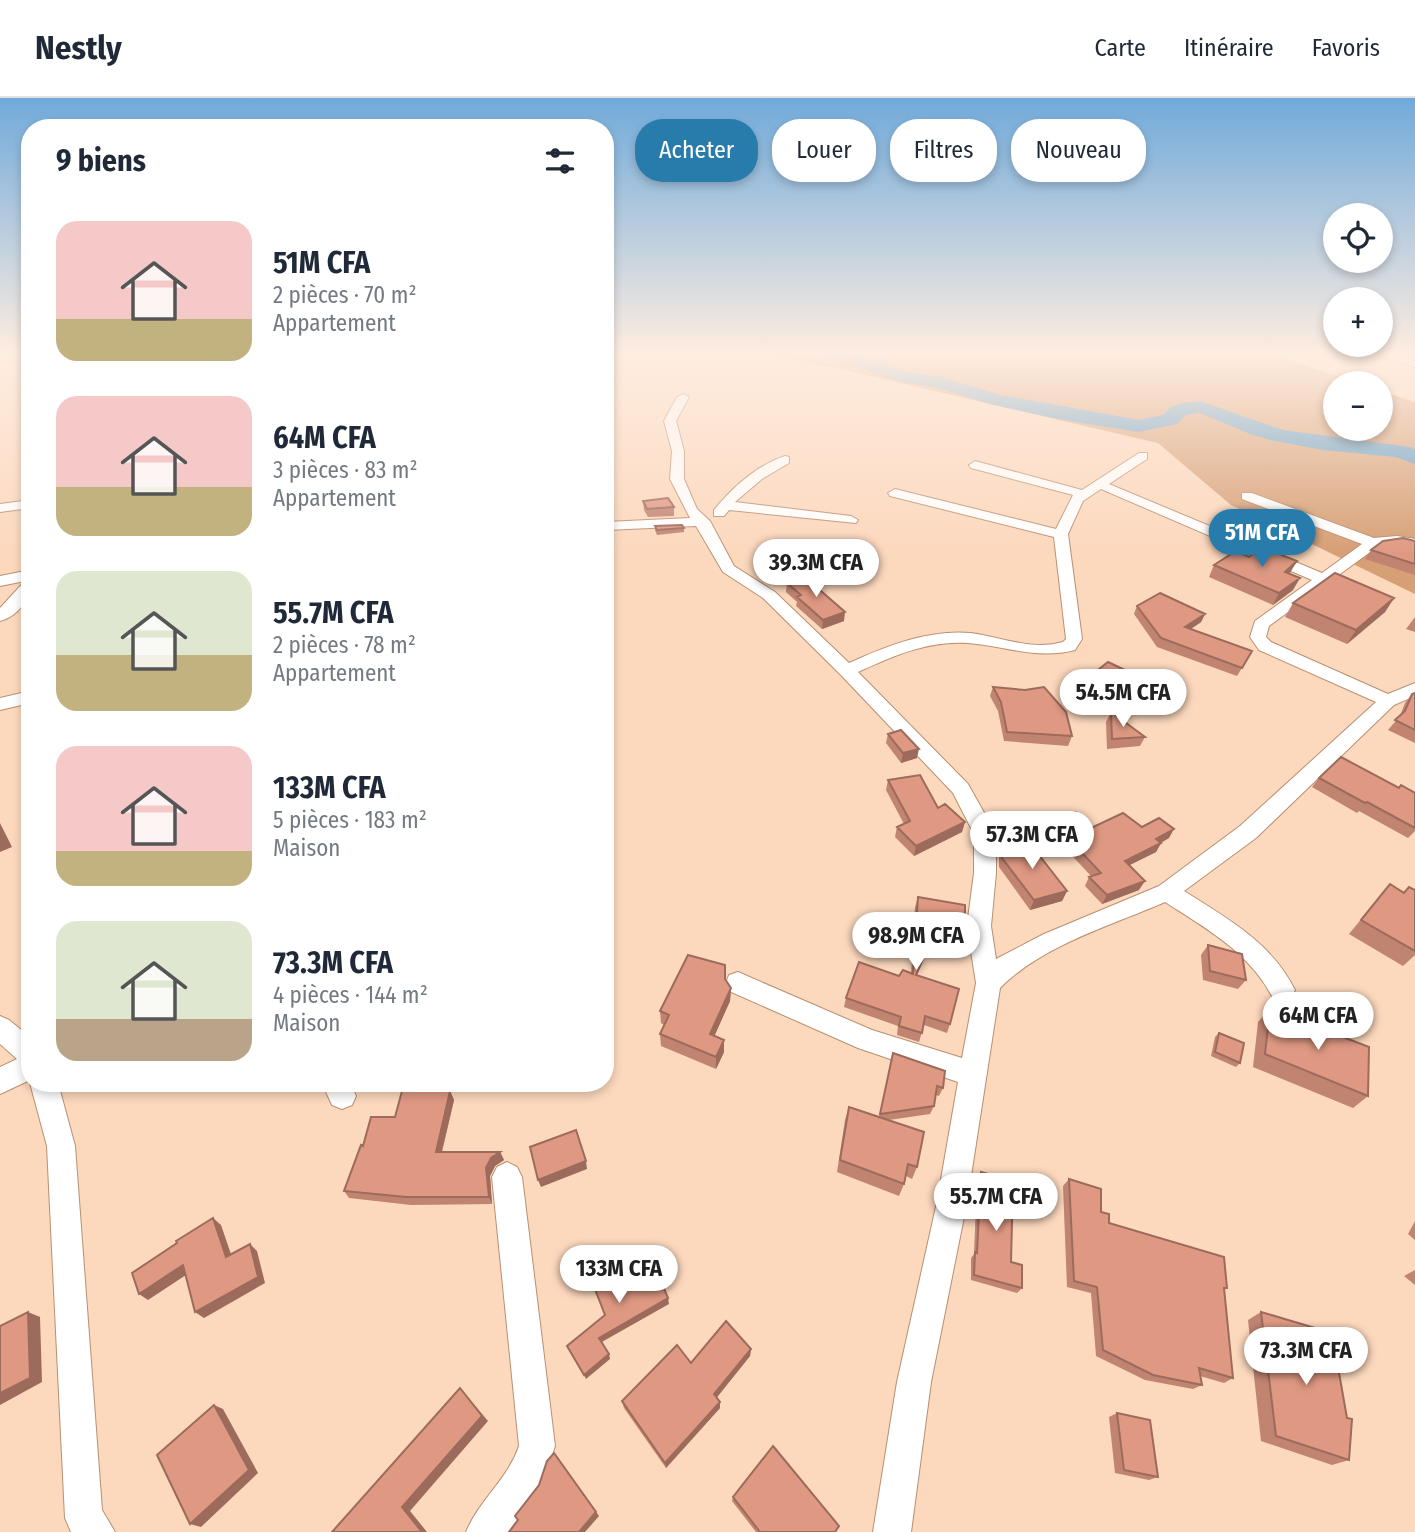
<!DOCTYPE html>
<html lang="fr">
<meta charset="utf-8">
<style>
body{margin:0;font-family:"Fira Sans Condensed",sans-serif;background:#f6f6f7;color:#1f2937;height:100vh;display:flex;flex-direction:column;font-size:26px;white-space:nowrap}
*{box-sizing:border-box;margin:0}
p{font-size:23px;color:#747a83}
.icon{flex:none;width:38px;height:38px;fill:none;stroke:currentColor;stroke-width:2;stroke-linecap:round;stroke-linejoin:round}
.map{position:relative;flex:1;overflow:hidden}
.drawer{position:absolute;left:21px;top:21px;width:593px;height:973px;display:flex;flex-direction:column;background:#fff;border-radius:28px;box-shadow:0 4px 10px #0003}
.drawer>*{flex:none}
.hud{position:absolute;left:635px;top:21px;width:665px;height:63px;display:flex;gap:14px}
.fabs{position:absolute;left:1323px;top:105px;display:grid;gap:14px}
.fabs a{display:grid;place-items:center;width:70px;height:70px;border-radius:50%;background:#fff;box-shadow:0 4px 10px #0003;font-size:35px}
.price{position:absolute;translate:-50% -60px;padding:0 16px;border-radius:24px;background:#fff;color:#222;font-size:23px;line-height:46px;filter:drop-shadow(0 2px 4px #0008)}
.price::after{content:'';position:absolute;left:50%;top:42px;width:21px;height:16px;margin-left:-10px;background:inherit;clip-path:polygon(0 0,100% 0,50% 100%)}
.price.active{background:#287cac;color:#fff}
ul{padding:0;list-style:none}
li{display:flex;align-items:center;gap:21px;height:175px;padding:0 35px}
li span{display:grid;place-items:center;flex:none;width:196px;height:140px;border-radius:21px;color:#555}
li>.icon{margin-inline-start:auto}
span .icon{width:84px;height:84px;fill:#fffc;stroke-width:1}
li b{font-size:30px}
h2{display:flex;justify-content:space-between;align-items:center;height:84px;padding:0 35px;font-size:30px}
.pill{padding:0 24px;border-radius:28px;background:#fff;box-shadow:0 4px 10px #0003;font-size:24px;line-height:63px}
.pill.active{background:#287cac;color:#fff}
header{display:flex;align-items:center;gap:42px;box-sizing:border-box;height:98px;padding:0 35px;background:#fff;border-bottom:2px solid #e0e1e3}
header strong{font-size:33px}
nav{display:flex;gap:38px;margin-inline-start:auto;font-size:24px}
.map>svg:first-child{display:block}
.green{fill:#d69f75}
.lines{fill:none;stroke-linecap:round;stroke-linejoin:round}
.river{fill:#5d9cc6;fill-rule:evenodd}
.minor-casing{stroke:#b98f70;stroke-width:2}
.minor{fill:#fff;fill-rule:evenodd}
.wall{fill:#c08471}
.shaded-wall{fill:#9c6b5c}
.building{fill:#df9983;stroke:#9c6b5c;stroke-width:2}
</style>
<header>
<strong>Nestly</strong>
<nav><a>Carte</a><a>Itinéraire</a><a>Favoris</a></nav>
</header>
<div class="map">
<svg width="1415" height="1434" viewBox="0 0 1415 1434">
<rect width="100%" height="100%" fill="#fcd8bd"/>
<path class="green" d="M760 255H1267L1358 285H1335V331H1381V293L1415 304V496L1231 407 1158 345 836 270Z"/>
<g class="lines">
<path class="river" d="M800 255 853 256 907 274 941 279 1001 297 1139 322 1163 317 1171 309 1182 305 1200 303 1283 332 1410 349 1415 351V366L1396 359 1323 352 1270 342 1250 336 1200 315 1186 317 1177 326 1139 334 1058 321 990 306 938 290 897 283 850 266 809 260Z"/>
<g class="minor-casing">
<path id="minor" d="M1367 255H1385L1415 263V269Z
M683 296 689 299 676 323 684 353V381L697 411 710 423 734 468 775 494 849 565C886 548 929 531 971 535 1001 539 1032 553 1063 544L1066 541 1054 439 890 398 888 395 895 391 1056 431 1073 397 971 370 969 367 975 363 1082 392 1139 355H1147V361L1109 386 1322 475 1362 446 1242 401V395H1252L1374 440 1397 438 1415 441V449L1397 446 1377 449 1269 528 1266 539 1271 544 1388 596 1415 585V598L1394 607 1256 740 1184 793C1228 821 1271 844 1295 892L1291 900 1282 903 1273 900C1249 854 1207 831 1165 804 1110 828 1043 847 1000 890L967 1104 931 1284 911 1434H873L897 1284 937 1104 958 984 858 950 729 893 726 885 729 877 738 874 872 932 962 960 976 885 967 828 974 775V736L953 695 841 577 763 500 723 474 696 428 606 432V424L690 420 670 381 672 353 664 323 677 299ZM1101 391 1312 482 1255 523 1250 539 1259 552 1376 604 1240 728 1159 788 1044 836 996 861 991 828 996 775V736L968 686 858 574C893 558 929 542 968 545 1006 548 1037 562 1075 552L1082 541 1068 436 1083 403Z
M785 358 789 359V365L762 381 735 404 851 418 858 422 856 425 729 412 724 418H714V412C732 390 757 367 785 358Z
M30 402V410L0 414V406Z
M30 472V482L0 488V478Z
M30 482C30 501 19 518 0 523V510L24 484Z
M30 593V605L0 612V600Z
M0 918 9 922 30 939V982L0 996V969L17 961 0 946Z
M30 985H58L75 1048 102 1412 115 1434H71L65 1420 47 1048Z
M322 985H350L356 998 352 1007 342 1011 332 1007Z
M507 1064 517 1069 522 1079 555 1348 541 1390 508 1434H466C479 1402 508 1381 519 1348L492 1079 497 1069Z"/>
</g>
<use href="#minor" class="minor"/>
</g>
<path class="wall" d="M643 403 674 409V418L648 419 644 412Z
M655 428 684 430V434L657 437 655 432Z
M1415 443V477L1365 461 1371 452Z
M1214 467 1290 476 1293 492 1273 507 1209 479Z
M787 485 844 523 822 531 796 508 797 504 786 494Z
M1394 500 1385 514 1347 546 1285 519 1293 505Z
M1137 508 1205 516 1201 524 1190 531 1252 553 1237 578 1157 549 1134 516Z
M1415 519V534L1406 531Z
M1089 579 1123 583 1103 598 1085 589Z
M993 589 1025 592 1072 638 1068 648 1004 643 998 613 990 598Z
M1415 595V645L1388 632 1400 618 1405 605 1412 596Z
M1111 614 1145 639 1140 648 1107 651 1106 624Z
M888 636 917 660 901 665 886 645Z
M1319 680 1399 690 1415 695V733L1408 740 1359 713 1357 715 1312 689Z
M888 682 965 724 962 734 914 758 895 739 897 729 904 726 886 692Z
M1058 718 1089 731 1142 729 1169 740 1161 745 1156 754 1129 767 1139 792 1102 806 1085 788 1089 779 1091 778 1064 749 1067 743 1054 727Z
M1002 749 1067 793 1062 803 1030 812 999 769V759Z
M1390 786 1404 794 1415 792V857L1403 868 1349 836Z
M918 799 965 850 961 859 927 853 917 877 950 926 947 935 924 927 919 944 897 937 898 928 844 909 846 900 899 878 911 875 915 809Z
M1208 847 1246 882 1238 891 1203 882 1201 857Z
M725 881 731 890 730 903 714 938 724 942V954L716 971 661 948 660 936 664 927 661 925 660 913Z
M1270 911 1368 998 1353 1010 1253 969 1258 924Z
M1219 935 1240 965 1236 969 1211 958 1215 939Z
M893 955 943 990 939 998 936 997 934 1008 930 1016 889 1022 917 1069 912 1081 906 1078 904 1086 899 1098 837 1074 845 1022 849 1009 879 1019Z
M450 993 454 1002 442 1054H500L504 1062 495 1068 490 1078 492 1106 411 1107 349 1100 344 1093 363 1048 395 1019Z
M981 1074 1011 1164 1022 1190 1017 1195 971 1182V1160L974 1156 977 1081Z
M1069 1081 1101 1114 1109 1125 1227 1190 1224 1192 1233 1280 1224 1285 1200 1278 1202 1287 1193 1291 1145 1282 1096 1258 1091 1195 1067 1189 1063 1088Z
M1415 1123V1142L1408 1136Z
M1415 1172V1187L1404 1178Z
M1261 1214 1349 1362 1332 1367 1261 1343 1248 1222Z
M751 1251 750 1258 717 1299 720 1304V1310L666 1370 624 1310 622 1303 691 1265Z
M1117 1315 1158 1379 1149 1382 1115 1375 1109 1319Z
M733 1399 835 1434H756L732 1403Z"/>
<path class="shaded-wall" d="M1297 463 1290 475 1285 474Z
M1300 480 1293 492 1273 507 1279 495Z
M1394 500 1385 514 1347 546 1356 532Z
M845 514 844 523 822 531 823 522Z
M1205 516 1201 524 1181 538 1185 529Z
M1127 573 1123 583 1103 598 1107 588Z
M919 651 917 660 901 665 903 655Z
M965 724 962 734 914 758 916 748Z
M0 725 12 749 0 754Z
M1174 731 1169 740 1151 750 1156 741Z
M1161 745 1156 754 1120 772 1125 763Z
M1145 783 1139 792 1102 806 1107 797Z
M1067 793 1062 803 1030 812 1034 802Z
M930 844 927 853 913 886 916 877Z
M731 890 730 903 710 948V936Z
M724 942V954L716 971V959Z
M450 993 454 1002 440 1061 436 1054Z
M500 1054 504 1062 495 1068 490 1078 492 1106 489 1099 486 1070 491 1060Z
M586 1063 587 1071 541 1089 538 1082Z
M213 1120 221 1127 234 1165 226 1159Z
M250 1146 257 1153 265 1185 204 1220 195 1214Z
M183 1167 192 1173 148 1202 139 1196Z
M668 1200 669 1206 600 1245 599 1240Z
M28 1214 40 1219 42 1284 0 1307V1295Z
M751 1251 750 1258 714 1303V1296Z
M609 1256 610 1261 586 1281 584 1277Z
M460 1290 488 1323 410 1413 427 1434H422L402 1409Z
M720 1304V1310L666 1370 665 1365Z
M214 1307 223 1311 258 1375 201 1429 190 1426Z
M558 1360 599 1418 585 1434H579Z"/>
<path class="building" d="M668 400 674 409 647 411 643 403Z
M682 427 684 430 657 432 655 428Z
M1403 440 1415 443V466L1371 452 1383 443Z
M1261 449 1297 463 1285 474 1300 480 1279 495 1214 467 1236 453 1249 459Z
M1335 475 1394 500 1356 532 1293 505Z
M805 479 845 514 823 522 797 499 801 497 787 485Z
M1160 495 1205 516 1185 529 1252 553 1242 570 1161 540 1137 508Z
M1108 564 1127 573 1107 588 1089 579Z
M993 589 1025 592 1044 589 1066 614 1072 638 1007 634 1001 604Z
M1415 595V632L1395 622 1405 613 1412 596Z
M1111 614 1145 639 1112 641Z
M901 632 919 651 903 655 888 636Z
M1341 659 1399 690 1401 687 1415 695V730L1367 704 1365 705 1319 680Z
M920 677 938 710 945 706 965 724 916 748 897 729 910 723 888 682Z
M1076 714 1089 731 1123 715 1142 729 1159 720 1174 731 1156 741 1161 745 1125 763 1145 783 1107 797 1089 779 1101 775 1068 740 1074 738 1058 718Z
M1028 743 1067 793 1034 802 1002 760V749Z
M1390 786 1404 795 1409 789 1415 792V853L1361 822Z
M918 799 965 807V850L930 844 916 877 959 891 950 926 925 918 922 935 899 928 901 919 846 900 859 864 899 878 903 872 913 876Z
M1208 847 1242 856 1246 882 1210 873Z
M688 857 725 867V881L731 890 710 936 724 942 716 959 660 936 669 917 660 913Z
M1270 911 1369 949 1368 998 1265 956Z
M1219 935 1244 945 1240 965 1215 954Z
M893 955 945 973 943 990 937 988 934 1008 880 1016Z
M402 993H450L436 1054H500L491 1060 486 1070 489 1099H406L344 1093 361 1047 363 1048 371 1019H395Z
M849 1009 924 1034 917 1069 908 1066 904 1086 840 1062Z
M576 1032 586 1063 538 1082 530 1049Z
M981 1074 1013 1083 1011 1164 1022 1167V1190L974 1177 975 1154 977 1155Z
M1069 1081 1101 1091V1114L1109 1116V1125L1224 1159 1227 1190H1224L1233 1280 1199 1270 1202 1287 1153 1277 1103 1252 1097 1189 1074 1183Z
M213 1120 226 1159 250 1146 258 1179 195 1214 183 1167 139 1196 132 1175 177 1145 176 1143Z
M647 1151 668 1200 599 1240 609 1256 584 1277 567 1248 605 1217 591 1181Z
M28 1214 30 1280 0 1295V1228Z
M1261 1214 1332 1235 1347 1320 1352 1321 1349 1362 1276 1338Z
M726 1223 751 1251 714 1296 720 1304 665 1365 622 1303 677 1247 691 1265Z
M460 1290 482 1318 402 1409 422 1434H332Z
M214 1307 249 1372 190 1426 157 1357Z
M1117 1315 1150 1322 1158 1379 1124 1372Z
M773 1348 839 1428 835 1434H760L733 1399Z
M554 1355 596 1414 579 1434H509L518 1422 515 1418 539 1387 547 1363Z"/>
<linearGradient id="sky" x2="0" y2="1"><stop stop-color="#70aada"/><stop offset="0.56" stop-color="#feede1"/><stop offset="1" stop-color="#feede1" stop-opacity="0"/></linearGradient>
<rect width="1415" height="456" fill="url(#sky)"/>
</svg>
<div class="fabs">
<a><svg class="icon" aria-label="locate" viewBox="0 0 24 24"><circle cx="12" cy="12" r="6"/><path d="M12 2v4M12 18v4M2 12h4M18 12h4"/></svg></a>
<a>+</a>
<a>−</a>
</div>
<b class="price active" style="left:1262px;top:471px">51M CFA</b>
<b class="price" style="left:816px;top:501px">39.3M CFA</b>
<b class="price" style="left:1123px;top:631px">54.5M CFA</b>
<b class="price" style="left:1032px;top:773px">57.3M CFA</b>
<b class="price" style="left:916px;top:874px">98.9M CFA</b>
<b class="price" style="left:1318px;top:954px">64M CFA</b>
<b class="price" style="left:996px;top:1135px">55.7M CFA</b>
<b class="price" style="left:619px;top:1207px">133M CFA</b>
<b class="price" style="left:1306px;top:1289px">73.3M CFA</b>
<div class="hud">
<a class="pill active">Acheter</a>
<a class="pill">Louer</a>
<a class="pill">Filtres</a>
<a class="pill">Nouveau</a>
</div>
<section class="drawer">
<h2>9 biens<svg class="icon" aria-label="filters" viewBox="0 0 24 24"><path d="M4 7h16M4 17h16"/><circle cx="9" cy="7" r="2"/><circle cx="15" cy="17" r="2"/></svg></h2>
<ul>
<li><span style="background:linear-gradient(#f6c9c9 70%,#c2b280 0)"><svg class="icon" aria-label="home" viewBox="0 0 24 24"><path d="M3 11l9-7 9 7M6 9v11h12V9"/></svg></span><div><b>51M CFA</b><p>2 pièces · 70 m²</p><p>Appartement</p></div></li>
<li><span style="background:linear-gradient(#f6c9c9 65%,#c2b280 0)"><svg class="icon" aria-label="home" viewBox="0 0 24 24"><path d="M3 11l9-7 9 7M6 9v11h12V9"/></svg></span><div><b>64M CFA</b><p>3 pièces · 83 m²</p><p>Appartement</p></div></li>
<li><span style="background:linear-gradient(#dfe7d0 60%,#c2b280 0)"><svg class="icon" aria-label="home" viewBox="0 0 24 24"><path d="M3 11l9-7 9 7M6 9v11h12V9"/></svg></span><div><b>55.7M CFA</b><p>2 pièces · 78 m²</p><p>Appartement</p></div></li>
<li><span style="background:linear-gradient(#f6c9c9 75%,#c2b280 0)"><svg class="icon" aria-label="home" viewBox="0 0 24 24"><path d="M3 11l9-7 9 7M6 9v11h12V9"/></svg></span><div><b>133M CFA</b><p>5 pièces · 183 m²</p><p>Maison</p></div></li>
<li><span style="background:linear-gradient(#dfe7d0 70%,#b9a48a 0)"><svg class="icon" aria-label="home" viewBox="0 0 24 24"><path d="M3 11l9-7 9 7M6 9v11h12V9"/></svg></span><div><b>73.3M CFA</b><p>4 pièces · 144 m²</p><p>Maison</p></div></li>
</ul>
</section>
</div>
